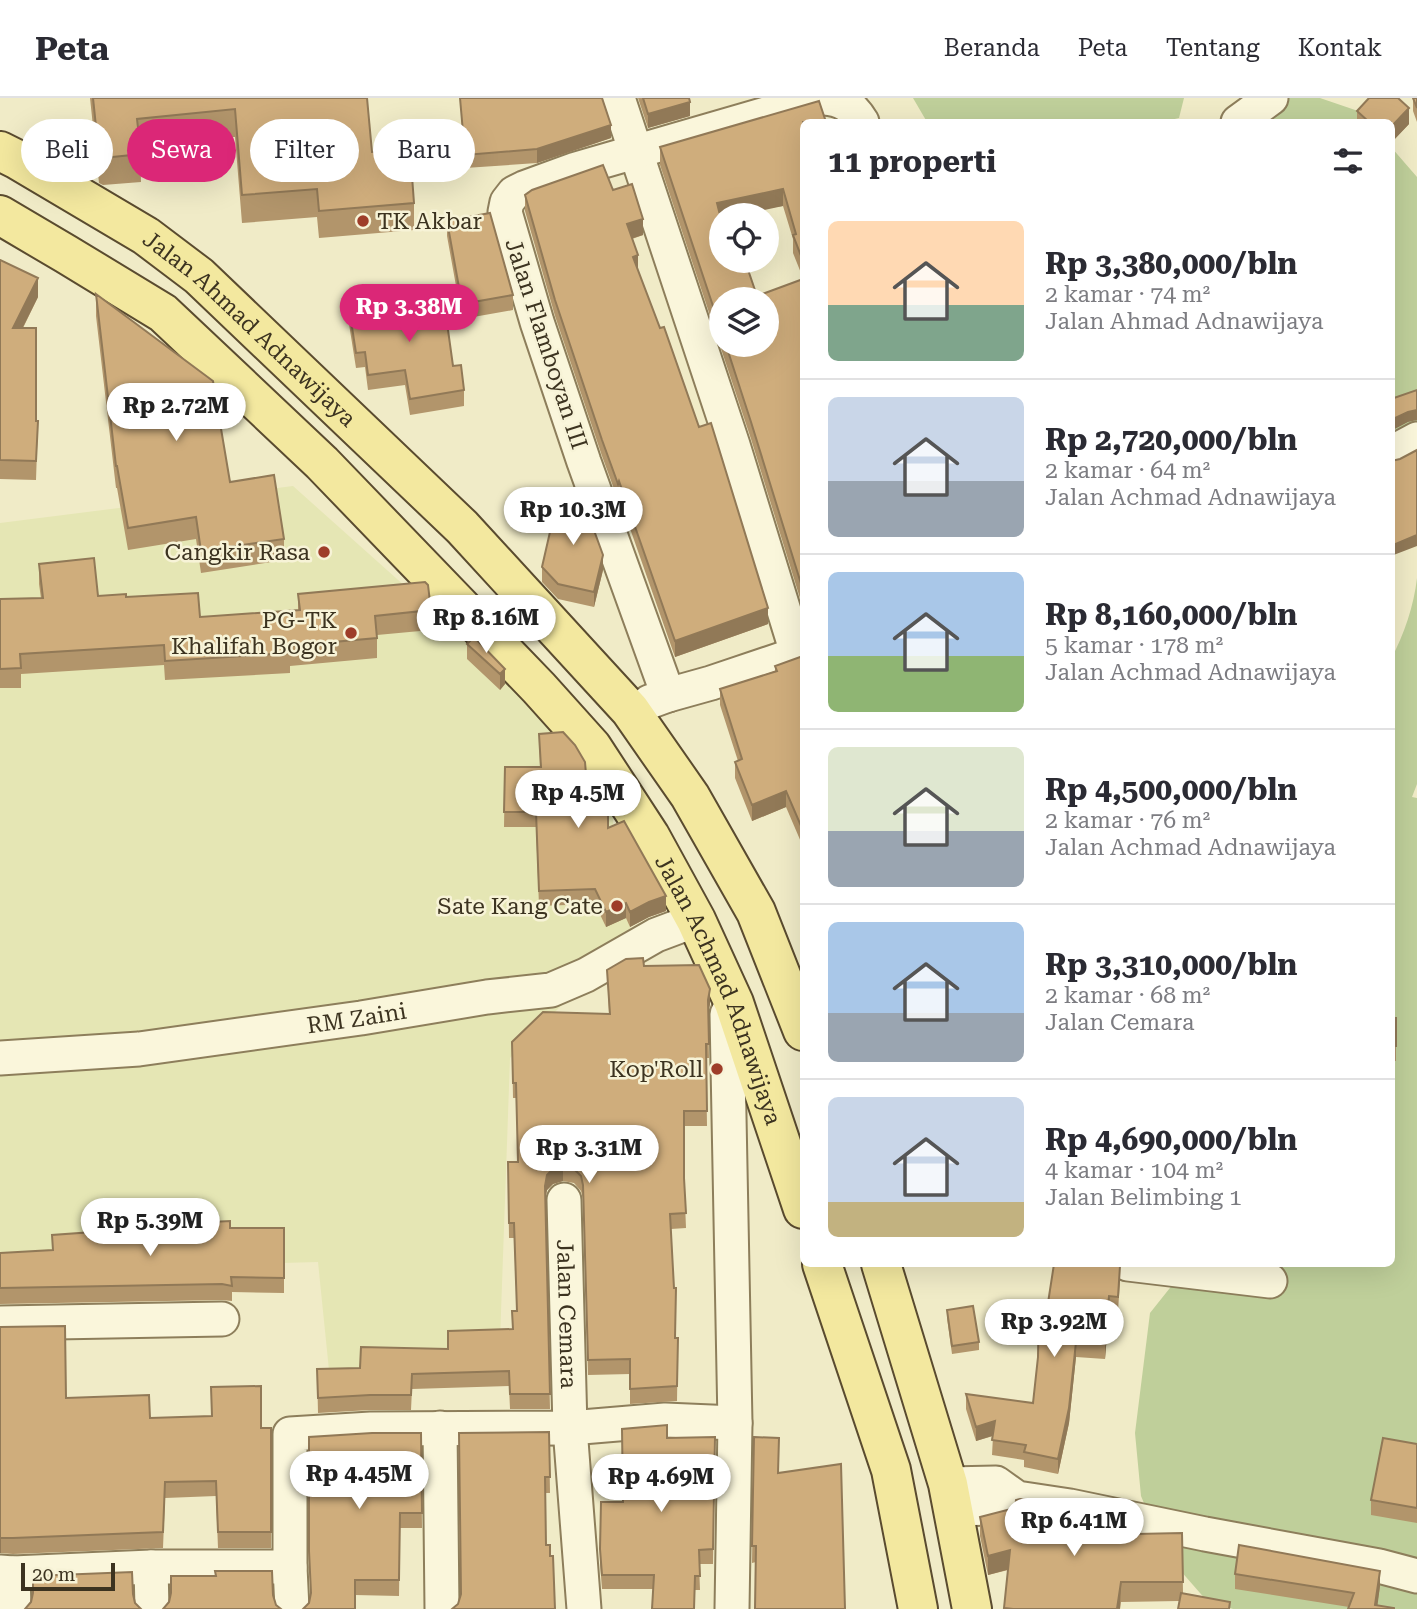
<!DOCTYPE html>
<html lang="id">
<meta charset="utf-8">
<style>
body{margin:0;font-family:"Roboto Serif",serif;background:#f2f2f3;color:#2b2b33;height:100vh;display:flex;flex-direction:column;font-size:26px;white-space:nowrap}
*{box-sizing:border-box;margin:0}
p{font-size:23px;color:#7c7c81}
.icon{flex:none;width:38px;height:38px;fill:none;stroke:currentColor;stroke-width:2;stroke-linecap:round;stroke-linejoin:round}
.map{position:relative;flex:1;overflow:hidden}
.drawer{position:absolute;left:800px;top:21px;width:595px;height:1148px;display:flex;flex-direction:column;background:#fff;border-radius:10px;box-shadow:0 7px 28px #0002}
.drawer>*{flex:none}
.hud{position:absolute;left:21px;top:21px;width:665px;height:63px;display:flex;gap:14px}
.controls{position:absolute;left:709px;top:105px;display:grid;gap:14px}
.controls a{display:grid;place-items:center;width:70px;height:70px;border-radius:50%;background:#fff;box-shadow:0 7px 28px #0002;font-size:35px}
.scale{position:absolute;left:21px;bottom:18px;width:94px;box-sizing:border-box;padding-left:7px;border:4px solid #3c3320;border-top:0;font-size:19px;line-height:24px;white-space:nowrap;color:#3c3320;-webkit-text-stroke:5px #f7f3d7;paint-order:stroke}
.price{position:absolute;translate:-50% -60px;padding:0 16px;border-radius:24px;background:#fff;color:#222;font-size:23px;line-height:46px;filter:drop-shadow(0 2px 4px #0008)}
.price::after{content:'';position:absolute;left:50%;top:42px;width:21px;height:16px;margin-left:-10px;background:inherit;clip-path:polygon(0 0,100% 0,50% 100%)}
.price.active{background:#db2777;color:#fff}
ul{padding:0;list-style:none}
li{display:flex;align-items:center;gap:21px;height:175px;padding:0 28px}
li+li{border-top:2px solid #e1e1e2}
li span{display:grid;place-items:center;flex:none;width:196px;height:140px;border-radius:10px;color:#555}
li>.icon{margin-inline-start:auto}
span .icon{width:84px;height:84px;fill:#fffc;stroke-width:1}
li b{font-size:30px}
h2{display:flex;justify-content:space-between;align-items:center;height:84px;padding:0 28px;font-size:30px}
.pill{padding:0 24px;border-radius:32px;background:#fff;box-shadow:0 7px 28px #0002;font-size:24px;line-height:63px}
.pill.active{background:#db2777;color:#fff}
header{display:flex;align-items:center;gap:42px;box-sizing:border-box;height:98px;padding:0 35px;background:#fff;border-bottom:2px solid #e1e1e2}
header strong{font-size:33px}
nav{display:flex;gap:38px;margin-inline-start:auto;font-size:24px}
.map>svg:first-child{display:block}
.farmland{fill:#e5e6b4}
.green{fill:#bfcf9a}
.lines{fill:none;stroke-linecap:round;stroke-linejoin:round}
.minor-casing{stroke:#8d7e5b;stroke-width:37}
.primary-casing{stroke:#5a4b2f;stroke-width:42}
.minor{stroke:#faf6db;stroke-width:33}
.primary{stroke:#f3e89f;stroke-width:38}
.wall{fill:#b2956b;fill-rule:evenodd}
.shaded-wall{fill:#917957}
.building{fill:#cfad7c;stroke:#917957;stroke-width:2}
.poi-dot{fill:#9e3d29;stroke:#f7f3d7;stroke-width:2.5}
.labels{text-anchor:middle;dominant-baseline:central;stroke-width:5;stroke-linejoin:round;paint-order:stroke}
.poi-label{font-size:23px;fill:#3c3320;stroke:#f7f3d7;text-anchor:end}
.street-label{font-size:23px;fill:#3c3320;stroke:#f7f3d7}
</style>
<header>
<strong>Peta</strong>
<nav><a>Beranda</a><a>Peta</a><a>Tentang</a><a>Kontak</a></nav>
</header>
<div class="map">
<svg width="1417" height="1511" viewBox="0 0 1417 1511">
<rect width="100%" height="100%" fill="#f0ebc7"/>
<path class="farmland" d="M293 388 482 557 613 693V728L617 794 641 858 597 871 510 960 500 1243 330 1282 318 1164 0 1173V425Z"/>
<path class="green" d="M913 0H1184L1179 20 1162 24H927Z
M1279 0H1320L1361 14 1370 24H1252Z
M1391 49 1417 79V437L1391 426Z
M1417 480V686L1412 699 1417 700V1511H1233L1207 1503 1165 1455 1141 1398 1135 1335 1150 1215 1189 1166H1391V561C1404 537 1414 507 1417 480Z"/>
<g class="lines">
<g class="minor-casing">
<g id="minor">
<path d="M618 0 733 347 797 555"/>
<path d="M824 0C843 1 853 9 862 24"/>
<path d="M1238 24 1271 0"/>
<path d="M1391 355 1417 341"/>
<path d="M668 597 584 364 537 224 505 114 507 104 514 95 524 90 576 71 821 0"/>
<path d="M649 604 668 597 711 585 803 554"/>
<path id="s1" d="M0 960 139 951 361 920 487 899 551 892 586 877 656 837 696 822"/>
<path id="s2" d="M564 1102 570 1330 584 1511"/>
<path d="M1128 1166 1270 1183"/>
<path d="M0 1225 222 1221"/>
<path d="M440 1330 442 1511"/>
<path d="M948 1386 996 1385 1017 1400 1070 1408 1205 1436 1379 1468 1417 1478"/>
<path d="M952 1411 995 1410 1017 1400"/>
<path d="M151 1469 152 1511"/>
<path d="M0 1474 13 1475 151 1469H290"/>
<path d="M13 1475 14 1511"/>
<path d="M292 1511 290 1469V1336L371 1331 570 1330 665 1322 735 1325"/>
<path d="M732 1511 735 1325 727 916 734 905"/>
</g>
</g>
<g class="primary-casing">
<g id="primary">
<path id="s3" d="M0 53 16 61 146 138 199 178 462 429 630 612 690 698 756 814 803 933"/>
<path id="s4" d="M0 117 66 156 163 215 322 365 539 590 592 649 650 738 696 822 734 905 803 1111"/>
<path d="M822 1166 891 1372 918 1511"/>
<path d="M881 1166 948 1386 972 1511"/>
</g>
</g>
<use href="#minor" class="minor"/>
<use href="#primary" class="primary"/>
</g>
<path class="wall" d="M90 0H367L372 54 414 105V132L319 140 317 119 242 125 235 39 140 48 141 84 103 87 99 85Z
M460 0 611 40 537 65 465 70Z
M638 0H689L690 18 648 30Z
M1413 0H1417V24L1413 13Z
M1357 13 1409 26 1391 45V24H1357Z
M803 24V180L793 155V141L783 108 721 117V163L733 166 757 198 803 181V510L751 341 660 67V49ZM721 201 766 247H721Z
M613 92 643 137 632 141 638 172 768 526 675 559 619 399 618 402 602 358 555 218 525 113V97Z
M447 123 513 197V212L462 221 447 138Z
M0 162 38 199 23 230 36 323H38L36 382 0 381Z
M96 196 230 384 284 441V462L201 475 196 441 128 452 117 390H116L96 218Z
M349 210 453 268 464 292V308L410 317 405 287 368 292 365 269 356 270 349 226Z
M39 466 98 498 126 499 200 519 298 512V496L431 512V532L377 537V560L290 568V575L165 582 164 567 21 576V590H0V501L41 500 39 486Z
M542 469 603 472 594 509 558 501 542 484Z
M467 546 505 571V586L500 592 467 561Z
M803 558 801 744 786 709 752 723 735 680V664L738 663 720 607V591L775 573V568Z
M539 636 587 688 608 730 666 813 649 819 630 829 626 820 606 829 595 806 539 808 536 729H504L505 669H540Z
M644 868 710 906 708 915 709 960H706L707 1028H684V1080L686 1130 671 1131 675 1240H678L677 1303 630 1306V1276L588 1277 583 1101 581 1093 574 1085 563 1083 553 1086 547 1092 545 1101 550 1311H510L509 1288 412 1291 411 1312H370L318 1315 317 1271 360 1270 448 1251 512 1231 517 1213 514 1140H509L508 1064H518L516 1000H513L512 944 609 916 607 872Z
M1391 920H1396V963H1391Z
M230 1130H284V1195L232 1194V1203L222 1202 0 1206V1155L52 1152V1137Z
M1120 1183 1118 1213H1109L1105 1261 1076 1259 1069 1325 1058 1376 1024 1369V1362L992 1357 993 1338 976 1343 966 1311V1296L1033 1305 1048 1205Z
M947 1212 979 1244V1252L952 1256 947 1220Z
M0 1229 66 1300 150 1320 261 1330H271V1450H218L216 1398 165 1400 163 1450 13 1456 0 1455Z
M549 1334 550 1395H545L546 1447 550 1458 458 1506Z
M421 1335 422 1430H400L399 1498 355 1497 309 1505 311 1497 309 1469V1339Z
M715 1339 713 1466H699L700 1492H695L694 1511H652L653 1491H602L600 1465 601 1404H623L667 1340Z
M754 1339 756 1464 752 1465Z
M1417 1346V1425L1371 1417V1402Z
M1015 1410 1091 1432 1090 1437 1182 1435 1183 1495 1230 1511 1179 1503 1121 1504 1120 1511H1004L1008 1472 988 1477 980 1438V1419Z
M1235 1476 1380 1488 1377 1507 1349 1509 1235 1491Z"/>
<path class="shaded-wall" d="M690 4V18L648 30V16Z
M1409 10V26L1391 45V29Z
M611 27V40L537 65V51Z
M783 91V108L741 117H721V121L717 105Z
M643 121V137L627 142V126Z
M638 157V173L633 159Z
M38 180V199L13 249V230Z
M1417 312V322L1408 324 1391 333V322L1408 314Z
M1417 437V448L1391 458V448Z
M603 457V472L594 509V494Z
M768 510V526L675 559V543Z
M505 571V586L500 592V576Z
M786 693V709L752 723V707Z
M803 727V743L801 744V728Z
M666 798V813L649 819 630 829V814L649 804Z
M626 805V820L606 829V814Z
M710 891V906L708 916V902Z
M563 1068V1083L553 1086 547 1092 545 1102V1088L547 1077 553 1071Z
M1109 1198V1213L1105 1261V1246Z
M1076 1244V1259L1069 1325 1058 1376V1361Z
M995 1323V1337L976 1343V1329Z
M1091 1413V1432L1088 1456V1437Z
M0 1440H1V1455H0Z
M1010 1452V1471L988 1477V1458Z
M1380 1473V1488L1377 1511 1375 1507Z
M1121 1484 1120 1511H1117Z"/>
<path class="building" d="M93 0H367L372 54 410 51 414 105 319 113 317 91 242 97 235 11 137 21 141 56 103 60 99 57Z
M460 0H602L611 27 537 51 465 57Z
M643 0H689L690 4 648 16Z
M1369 0H1398L1409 10 1391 29V24H1369L1357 13Z
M1413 0H1417V10Z
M819 3 826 24H803V163L793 137 796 136 783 91 717 105 721 121V163H732L733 166 745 163 757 198 803 181V492L751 324 726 247H766V201H721V232L660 49Z
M603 67 613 92 632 86 643 121 627 126 638 157 633 159 660 230 664 229 699 329 711 325 768 510 675 543 619 383 618 386 602 342 555 202 525 97 532 92Z
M490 115 513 197 462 206 447 123Z
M0 162 38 180 13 230H36V323H38L36 363 0 362Z
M96 196 213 283 230 384 274 377 284 441 201 453 196 419 128 430 117 368H116Z
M443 196 453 268 461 267 464 292 410 301 405 272 368 277 365 254 356 255 349 210Z
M1417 292V312L1408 314 1391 322V301Z
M1417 352V437L1391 448V363L1400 361Z
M558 399 584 405 603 457 594 494 558 486 542 469Z
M94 460 98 498 126 496V499L198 495 200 519 300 512 298 496 425 484 428 487 431 512 375 518 377 540 289 548 290 555 165 563 164 547 20 556 21 570 0 571V501L43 500 39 466Z
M474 539 505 571 500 576 467 546Z
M803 558V727L801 728 786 693 752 707 735 664 742 661 720 591 777 573 775 568Z
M563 634 575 647 585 664 587 688H601L608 698V730L624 723 666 798 649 804 630 814 626 805 606 814 595 791 539 793 536 714H504L505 669H541L539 636Z
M643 860 644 868 699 867 710 891 708 902 709 946H706L707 1013H684V1080L686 1115 670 1116 674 1190H676L675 1240H678L677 1288 630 1291V1261L588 1262 583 1087 581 1078 574 1071 563 1068 553 1071 547 1077 545 1088 550 1296H510L509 1273 412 1276 411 1297H370L318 1300 317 1271 360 1270 361 1249 448 1251V1233L513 1231 512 1213H517L514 1125H509L508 1064H518L516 985H513L512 944 543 914 610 916 607 872 626 861Z
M1391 920H1396V948H1391Z
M230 1123V1130H284V1180L231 1179 232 1188 222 1186 0 1190V1155L53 1152 52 1137 191 1127V1125Z
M1054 1166H1117L1120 1168 1118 1199 1109 1198 1105 1246 1076 1244 1069 1310 1058 1361 1024 1354 1026 1347 992 1342 995 1323 976 1329 966 1296 1033 1305 1038 1259 1039 1204 1048 1205Z
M973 1208 979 1244 952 1248 947 1212Z
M65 1228 66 1300 149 1297 150 1320 212 1318 211 1289 261 1288V1330H271V1434H218L216 1383 165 1384 163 1434 13 1440H0V1229Z
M667 1327V1340L715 1339 713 1451 699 1452 700 1478H695L694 1511H652L654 1477H602L600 1451 601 1404H623L622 1331Z
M549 1334 550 1379H545L546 1447H550V1458H553L555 1511H452L458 1506 461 1496 459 1335Z
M372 1335H421L422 1415H400L399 1482H355V1511H303L309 1505 311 1495 309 1453V1339Z
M754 1339 779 1340 778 1375 841 1366 845 1511H755L756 1448H752Z
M1383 1340 1417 1346V1410L1371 1402Z
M1020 1401 1091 1413 1088 1437 1182 1435 1183 1484H1121L1117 1511H1013L1004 1510 1010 1452 988 1458 980 1419 1015 1410 1016 1402Z
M1239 1447 1380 1473 1375 1507 1394 1510V1511H1348L1354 1495 1235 1476Z
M215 1473H272L273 1497 276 1507 281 1511H163L169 1504 171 1495V1478H216Z
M132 1474 133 1496 135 1505 141 1511H25L31 1504 33 1495V1478Z
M1181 1495 1230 1504 1229 1511H1178Z"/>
<g class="poi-dot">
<circle cx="363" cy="123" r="7"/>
<circle cx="324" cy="454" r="7"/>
<circle cx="351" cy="535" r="7"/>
<circle cx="617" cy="808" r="7"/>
<circle cx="717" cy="971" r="7"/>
</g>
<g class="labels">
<g class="poi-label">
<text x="377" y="123" text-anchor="start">TK Akbar</text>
<text x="310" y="454">Cangkir Rasa</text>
<text x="337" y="522">PG-TK<tspan x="337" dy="26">Khalifah Bogor</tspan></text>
<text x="603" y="808">Sate Kang Cate</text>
<text x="703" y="971">Kop'Roll</text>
</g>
<g class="street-label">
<text stroke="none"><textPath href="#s3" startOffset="308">Jalan Ahmad Adnawijaya</textPath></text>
<text transform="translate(546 246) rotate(72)">Jalan Flamboyan III</text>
<text stroke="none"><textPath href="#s4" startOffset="1076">Jalan Achmad Adnawijaya</textPath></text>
<text stroke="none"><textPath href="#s1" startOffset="359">RM Zaini</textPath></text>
<text stroke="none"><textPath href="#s2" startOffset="114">Jalan Cemara</textPath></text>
</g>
</g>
</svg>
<div class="controls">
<a><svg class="icon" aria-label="locate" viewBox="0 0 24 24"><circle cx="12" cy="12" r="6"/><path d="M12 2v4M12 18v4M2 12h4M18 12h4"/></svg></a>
<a><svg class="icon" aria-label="layers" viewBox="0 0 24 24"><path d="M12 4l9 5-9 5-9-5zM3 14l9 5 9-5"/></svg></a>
</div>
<div class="scale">20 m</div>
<b class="price active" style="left:409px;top:246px">Rp 3.38M</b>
<b class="price" style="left:176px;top:345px">Rp 2.72M</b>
<b class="price" style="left:573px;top:449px">Rp 10.3M</b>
<b class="price" style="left:486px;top:557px">Rp 8.16M</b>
<b class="price" style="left:578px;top:732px">Rp 4.5M</b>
<b class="price" style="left:589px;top:1087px">Rp 3.31M</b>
<b class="price" style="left:150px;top:1160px">Rp 5.39M</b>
<b class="price" style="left:1054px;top:1261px">Rp 3.92M</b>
<b class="price" style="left:359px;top:1413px">Rp 4.45M</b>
<b class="price" style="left:661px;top:1416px">Rp 4.69M</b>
<b class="price" style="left:1074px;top:1460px">Rp 6.41M</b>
<div class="hud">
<a class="pill">Beli</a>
<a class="pill active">Sewa</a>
<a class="pill">Filter</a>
<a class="pill">Baru</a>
</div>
<section class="drawer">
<h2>11 properti<svg class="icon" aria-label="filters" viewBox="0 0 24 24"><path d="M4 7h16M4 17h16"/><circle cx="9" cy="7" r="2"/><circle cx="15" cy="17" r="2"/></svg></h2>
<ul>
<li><span style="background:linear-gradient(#ffd9b3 60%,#7fa58c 0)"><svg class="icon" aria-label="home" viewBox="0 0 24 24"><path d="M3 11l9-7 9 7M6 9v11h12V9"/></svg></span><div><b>Rp 3,380,000/bln</b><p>2 kamar · 74 m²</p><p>Jalan Ahmad Adnawijaya</p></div></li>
<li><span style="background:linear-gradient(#c9d6e8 60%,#9aa5b1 0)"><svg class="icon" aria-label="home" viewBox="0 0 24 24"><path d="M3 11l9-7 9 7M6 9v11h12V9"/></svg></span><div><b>Rp 2,720,000/bln</b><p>2 kamar · 64 m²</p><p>Jalan Achmad Adnawijaya</p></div></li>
<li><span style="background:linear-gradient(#a9c7e8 60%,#8fb573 0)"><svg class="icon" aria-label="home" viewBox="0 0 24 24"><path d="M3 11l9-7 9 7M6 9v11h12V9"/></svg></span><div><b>Rp 8,160,000/bln</b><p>5 kamar · 178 m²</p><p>Jalan Achmad Adnawijaya</p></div></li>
<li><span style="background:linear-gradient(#dfe7d0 60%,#9aa5b1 0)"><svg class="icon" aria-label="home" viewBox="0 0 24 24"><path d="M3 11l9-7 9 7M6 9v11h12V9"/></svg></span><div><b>Rp 4,500,000/bln</b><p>2 kamar · 76 m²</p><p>Jalan Achmad Adnawijaya</p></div></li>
<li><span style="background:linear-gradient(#a9c7e8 65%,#9aa5b1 0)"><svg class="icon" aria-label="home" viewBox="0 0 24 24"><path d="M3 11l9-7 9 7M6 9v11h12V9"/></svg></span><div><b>Rp 3,310,000/bln</b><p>2 kamar · 68 m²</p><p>Jalan Cemara</p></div></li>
<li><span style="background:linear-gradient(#c9d6e8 75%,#c2b280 0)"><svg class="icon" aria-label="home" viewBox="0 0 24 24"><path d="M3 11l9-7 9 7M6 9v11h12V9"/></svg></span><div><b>Rp 4,690,000/bln</b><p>4 kamar · 104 m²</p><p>Jalan Belimbing 1</p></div></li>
</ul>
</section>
</div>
